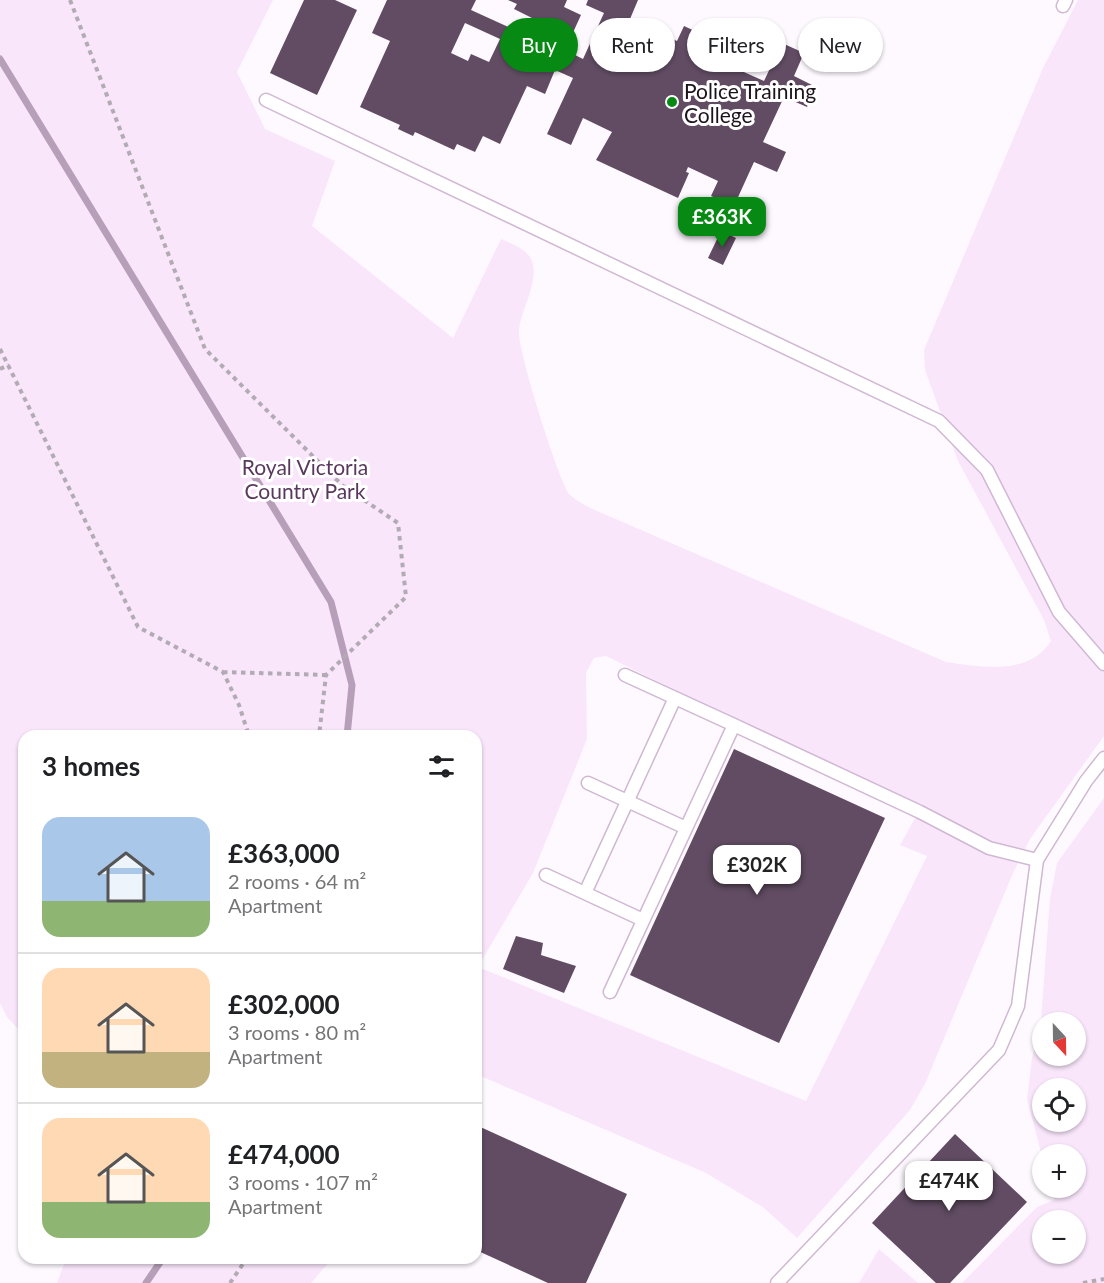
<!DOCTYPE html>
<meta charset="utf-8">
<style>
body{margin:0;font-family:Lato,sans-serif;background:#f2f2f2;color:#202124;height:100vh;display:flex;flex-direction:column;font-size:22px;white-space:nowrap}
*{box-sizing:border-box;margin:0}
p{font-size:20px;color:#757577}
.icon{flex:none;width:33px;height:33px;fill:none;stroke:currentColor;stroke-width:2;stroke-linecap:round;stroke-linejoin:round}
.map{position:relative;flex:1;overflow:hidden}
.sheet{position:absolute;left:18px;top:730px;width:464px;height:534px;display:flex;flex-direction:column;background:#fff;border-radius:18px;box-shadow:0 2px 4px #0004}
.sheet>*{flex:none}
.top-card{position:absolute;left:500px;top:18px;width:514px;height:54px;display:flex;gap:12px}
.needle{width:39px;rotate:158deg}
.buttons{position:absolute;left:1032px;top:1012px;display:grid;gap:12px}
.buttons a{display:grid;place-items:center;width:54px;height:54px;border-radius:50%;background:#fff;box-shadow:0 2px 4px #0004;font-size:30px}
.price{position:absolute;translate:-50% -51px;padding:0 14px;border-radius:12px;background:#fff;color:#222;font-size:20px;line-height:39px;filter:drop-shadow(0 2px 3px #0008)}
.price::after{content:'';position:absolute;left:50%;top:36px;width:18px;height:14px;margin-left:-9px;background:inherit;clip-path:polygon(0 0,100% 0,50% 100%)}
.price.selected{background:#068a13;color:#fff}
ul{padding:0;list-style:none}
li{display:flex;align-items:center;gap:18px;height:150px;padding:0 24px}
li+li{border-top:2px solid #e0e0e0}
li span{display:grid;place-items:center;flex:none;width:168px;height:120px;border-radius:18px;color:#555}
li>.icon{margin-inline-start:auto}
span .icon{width:72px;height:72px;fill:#fffc;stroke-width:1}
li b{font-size:26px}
h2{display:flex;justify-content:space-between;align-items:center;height:72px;padding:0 24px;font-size:26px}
.pill{padding:0 21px;border-radius:27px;background:#fff;box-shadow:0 2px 4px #0004;font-size:21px;line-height:54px}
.pill.selected{background:#068a13;color:#fff}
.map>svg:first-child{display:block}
.green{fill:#f9e6fb;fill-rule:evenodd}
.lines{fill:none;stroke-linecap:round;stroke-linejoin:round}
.stream{stroke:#b79fb9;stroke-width:7}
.building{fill:#614c63;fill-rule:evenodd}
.service-casing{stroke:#d0b8d3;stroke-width:15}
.path{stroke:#b2abb3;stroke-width:4;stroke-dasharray:4.5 4.5;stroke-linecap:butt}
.service{stroke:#fff;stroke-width:12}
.poi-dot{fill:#068a13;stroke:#fff;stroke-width:2}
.labels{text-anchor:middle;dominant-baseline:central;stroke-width:6;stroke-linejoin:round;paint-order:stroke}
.poi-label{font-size:21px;fill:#1c131d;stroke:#fff;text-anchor:start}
.park-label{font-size:21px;fill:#5a385e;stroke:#fff}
</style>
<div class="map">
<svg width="1104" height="1283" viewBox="0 0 1104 1283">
<rect width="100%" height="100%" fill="#fef9ff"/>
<path class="green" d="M0 0H273L237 72 265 129 335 161 312 226 453 338 501 239C512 244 525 248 531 259 541 280 520 311 519 331 517 349 558 478 569 494 574 499 582 503 588 507L946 662C982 667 1029 676 1051 641L1044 620 958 461 925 370 924 350 1043 68 1078 0H1104V736L1030 839 1013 873 925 1084 910 1110 797 1238 764 1208 706 1173 476 1074V736H24V1035L7 1017 0 1003ZM606 656 919 811 900 845 927 856 806 1101 478 967 533 873 587 739 586 673 594 658Z
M1104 798V1283H962L1037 1207 1054 1200 1051 1188H1076V1155L1042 1156 1027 1099 1032 1058 1041 1020 1050 898 1057 863ZM1042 1023H1076V1056H1042ZM1042 1089H1076V1122H1042ZM1042 1221H1076V1254H1042Z
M879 1249 918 1283H859Z
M327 1259 330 1261 311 1283H57L66 1259Z"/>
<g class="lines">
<path class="stream" d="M0 59 331 602 352 685 347 736
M146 1283 163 1258"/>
</g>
<path class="building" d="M304 0H335L357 10 317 95 270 73Z
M387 0H476L471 10 524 34 532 18 514 9 517 4 508 0H567L564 7 581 15 565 50 583 59 604 13 586 5 588 0H638L630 19 677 41 684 26 725 45 717 60 764 81 782 43 804 53 794 76 816 87 807 107 784 97 763 142 786 152 777 172 754 162 734 206 711 196 718 181 688 167 686 172 689 173 678 198 596 160 612 132 583 118 571 145 547 134 573 78 555 70 545 94 527 86 500 144 483 136 475 152 457 144 454 150 415 132 413 136 398 129 400 125 360 107 390 41 372 33ZM465 23 500 39 489 62 471 54 468 61 451 53Z
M721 231 736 238 723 265 708 258Z
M734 749 885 818 779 1043 630 975Z
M516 936 543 943 541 955 576 966 564 993 503 969Z
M476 1125 627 1194 586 1283H548L476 1250Z
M955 1134 1027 1202 950 1283H936L872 1223Z"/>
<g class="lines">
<g class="service-casing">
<path id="service" d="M1063 6 1066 0
M266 100 939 421 987 470 1059 612 1104 664
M625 675 734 725
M588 783 686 828
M546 875 643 920
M585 893 675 698
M610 992 734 725 920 812 989 848 1037 860
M777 1283 999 1050 1018 1006 1037 860 1086 781 1104 758"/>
</g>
<path class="path" d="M70 0 205 349 343 486 398 523 406 597 326 675 319 736
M0 349 138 627 223 672 239 705 249 736
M0 369 9 365
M223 672 326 675
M230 1283 247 1258
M1083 1283 1104 1279"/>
<use href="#service" class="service"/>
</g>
<circle class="poi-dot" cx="672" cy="102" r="6"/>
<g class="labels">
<g class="poi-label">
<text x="684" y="90">Police Training<tspan x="684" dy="24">College</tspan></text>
</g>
<g class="park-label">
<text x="305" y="466">Royal Victoria<tspan x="305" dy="24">Country Park</tspan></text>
</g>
</g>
</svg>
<div class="buttons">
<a><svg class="needle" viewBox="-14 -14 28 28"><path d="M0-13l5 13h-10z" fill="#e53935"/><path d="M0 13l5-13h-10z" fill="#757577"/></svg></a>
<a><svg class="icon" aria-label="locate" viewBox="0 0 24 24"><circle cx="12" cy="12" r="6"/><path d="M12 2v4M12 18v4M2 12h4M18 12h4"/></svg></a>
<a>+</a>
<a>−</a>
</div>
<b class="price selected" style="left:722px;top:248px">£363K</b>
<b class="price" style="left:757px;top:896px">£302K</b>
<b class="price" style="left:949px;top:1212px">£474K</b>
<div class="top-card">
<a class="pill selected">Buy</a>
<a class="pill">Rent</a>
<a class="pill">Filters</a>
<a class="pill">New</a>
</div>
<section class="sheet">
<h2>3 homes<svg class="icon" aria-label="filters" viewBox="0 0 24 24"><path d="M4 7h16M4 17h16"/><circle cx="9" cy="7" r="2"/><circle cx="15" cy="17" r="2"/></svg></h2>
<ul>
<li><span style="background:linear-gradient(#a9c7e8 70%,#8fb573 0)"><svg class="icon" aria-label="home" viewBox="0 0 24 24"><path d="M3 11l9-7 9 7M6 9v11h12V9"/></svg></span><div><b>£363,000</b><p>2 rooms · 64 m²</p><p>Apartment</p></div></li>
<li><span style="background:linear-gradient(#ffd9b3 70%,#c2b280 0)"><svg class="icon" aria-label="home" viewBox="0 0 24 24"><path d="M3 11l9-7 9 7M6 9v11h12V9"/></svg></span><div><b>£302,000</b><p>3 rooms · 80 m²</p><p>Apartment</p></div></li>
<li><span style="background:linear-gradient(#ffd9b3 70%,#8fb573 0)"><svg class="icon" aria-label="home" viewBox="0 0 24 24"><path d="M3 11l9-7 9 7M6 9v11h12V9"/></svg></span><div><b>£474,000</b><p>3 rooms · 107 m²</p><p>Apartment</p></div></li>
</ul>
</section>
</div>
